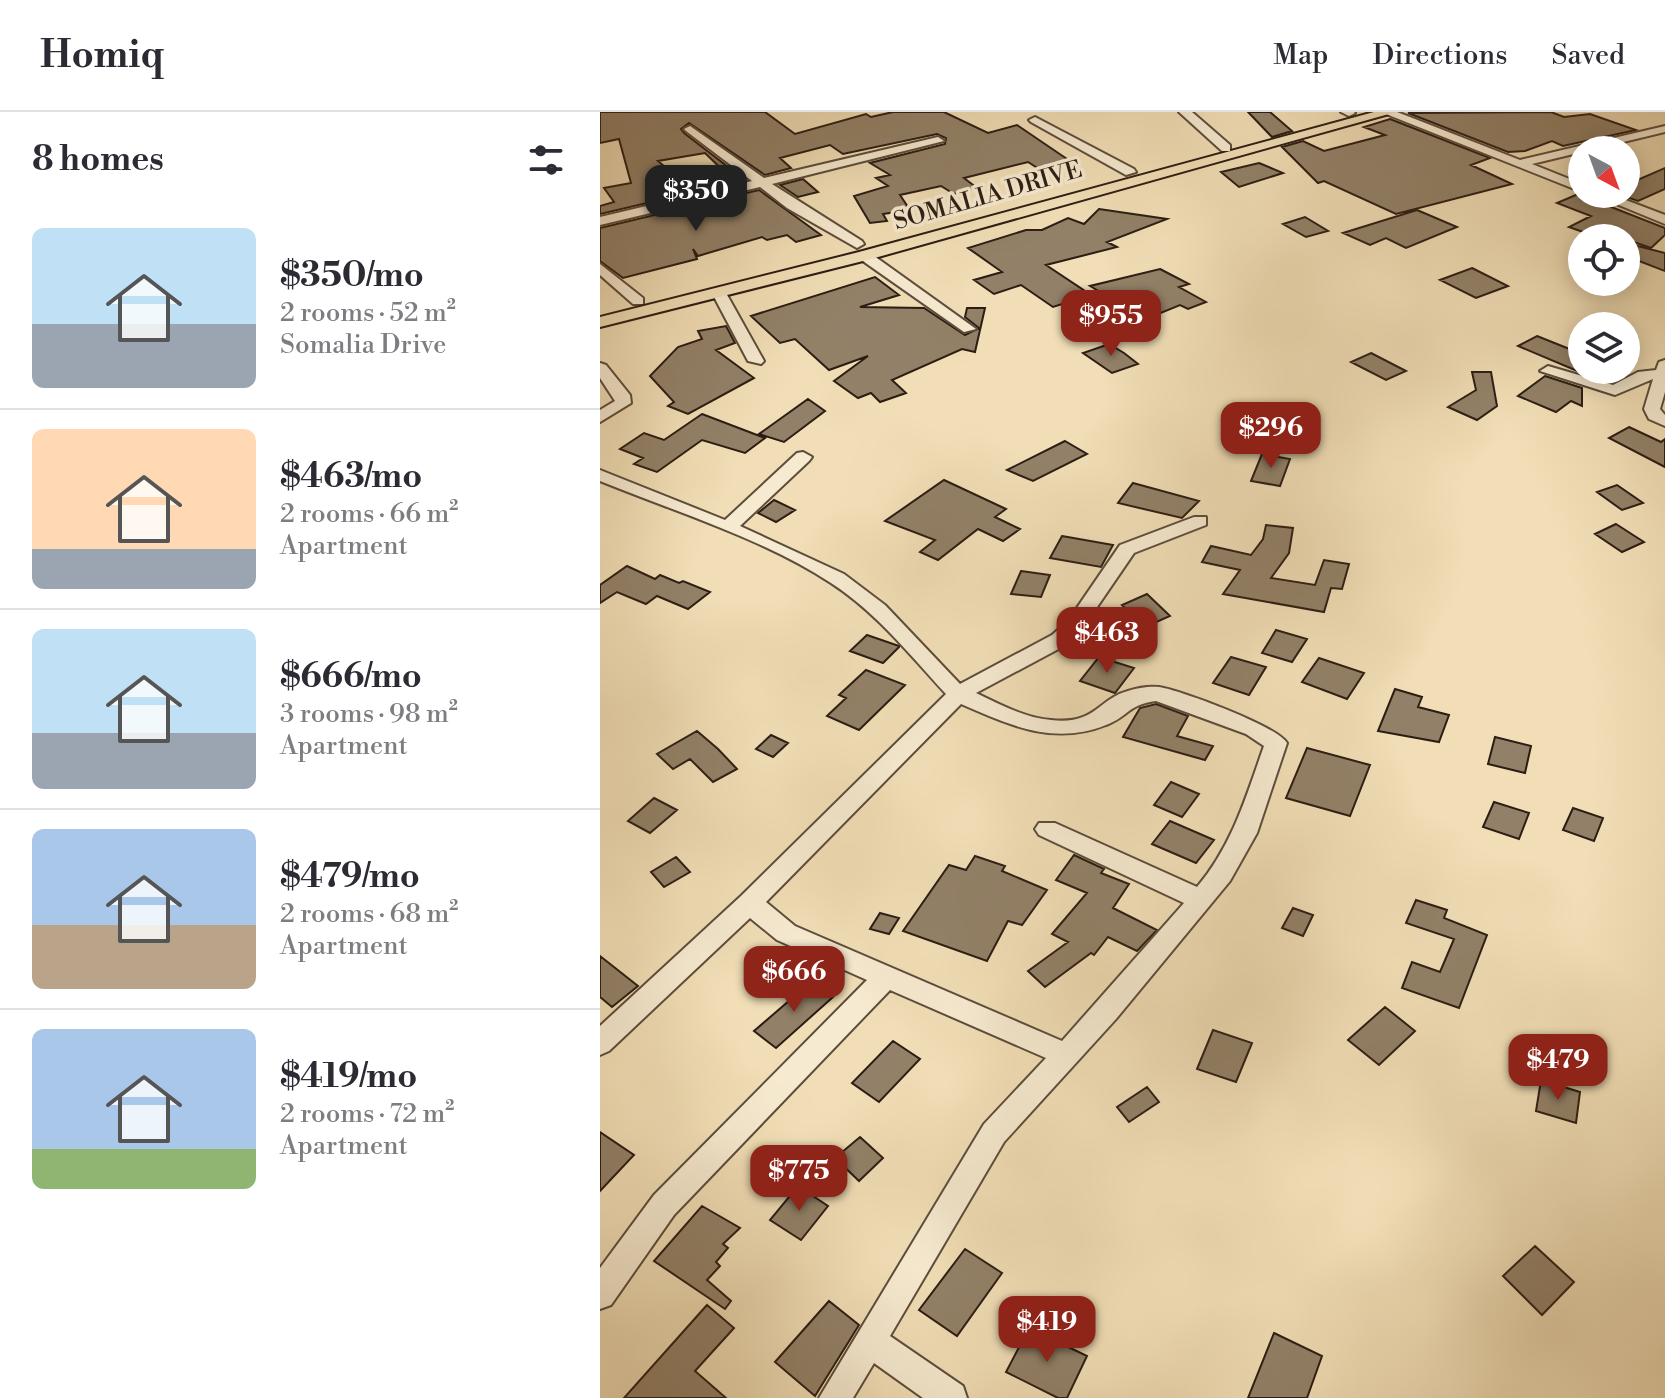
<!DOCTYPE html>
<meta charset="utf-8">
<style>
body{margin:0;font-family:"Libre Bodoni",serif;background:#f2f2f3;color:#2b2b33;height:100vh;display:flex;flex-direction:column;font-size:30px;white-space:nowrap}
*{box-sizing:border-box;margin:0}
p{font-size:26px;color:#7c7c81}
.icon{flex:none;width:44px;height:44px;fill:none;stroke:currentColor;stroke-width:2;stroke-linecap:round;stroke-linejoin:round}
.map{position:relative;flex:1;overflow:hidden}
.drawer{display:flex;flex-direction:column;background:#fff;width:600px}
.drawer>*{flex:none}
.needle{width:52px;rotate:139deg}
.tools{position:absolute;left:968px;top:24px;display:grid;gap:16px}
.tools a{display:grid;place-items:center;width:72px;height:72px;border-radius:50%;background:#fff;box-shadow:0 4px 20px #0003;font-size:40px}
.price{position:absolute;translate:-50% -68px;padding:0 18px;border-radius:16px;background:#8f2418;color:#fff;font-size:26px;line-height:52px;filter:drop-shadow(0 2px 4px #0008)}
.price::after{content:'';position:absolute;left:50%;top:48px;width:24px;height:18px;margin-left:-12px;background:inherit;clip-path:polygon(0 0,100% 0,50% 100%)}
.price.selected{background:#222;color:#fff}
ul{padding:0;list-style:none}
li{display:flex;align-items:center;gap:24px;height:200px;padding:0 32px}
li+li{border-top:2px solid #e1e1e2}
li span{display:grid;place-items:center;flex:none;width:224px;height:160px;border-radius:12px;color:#555}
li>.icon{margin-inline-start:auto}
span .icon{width:96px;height:96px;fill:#fffc;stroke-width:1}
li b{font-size:34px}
h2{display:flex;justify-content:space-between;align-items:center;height:96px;padding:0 32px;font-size:34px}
header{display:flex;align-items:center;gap:48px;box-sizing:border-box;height:112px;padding:0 40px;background:#fff;border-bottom:2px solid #e1e1e2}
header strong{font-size:38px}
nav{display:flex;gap:44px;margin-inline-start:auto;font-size:28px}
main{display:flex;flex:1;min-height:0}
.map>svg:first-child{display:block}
.building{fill:#928168;stroke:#2c1d14;stroke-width:2}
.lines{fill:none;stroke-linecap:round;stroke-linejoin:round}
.minor-casing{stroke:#5d4d3c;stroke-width:4}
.major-casing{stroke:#2c1d14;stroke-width:4}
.minor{fill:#f6ead0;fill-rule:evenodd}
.major{fill:#f1deb6;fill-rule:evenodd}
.labels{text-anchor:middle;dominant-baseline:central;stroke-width:7;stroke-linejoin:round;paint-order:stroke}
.far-street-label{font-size:24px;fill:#2c1d14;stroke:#f6ead0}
</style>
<header>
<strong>Homiq</strong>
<nav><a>Map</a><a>Directions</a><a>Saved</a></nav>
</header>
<main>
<section class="drawer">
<h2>8 homes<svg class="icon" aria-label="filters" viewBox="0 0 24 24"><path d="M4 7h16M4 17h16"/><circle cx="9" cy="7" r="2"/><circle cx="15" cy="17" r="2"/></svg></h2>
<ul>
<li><span style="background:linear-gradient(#bfe0f5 60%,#9aa5b1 0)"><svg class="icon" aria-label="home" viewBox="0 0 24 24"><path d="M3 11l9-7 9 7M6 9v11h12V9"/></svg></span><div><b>$350/mo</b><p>2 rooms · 52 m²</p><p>Somalia Drive</p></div></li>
<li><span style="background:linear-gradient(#ffd9b3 75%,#9aa5b1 0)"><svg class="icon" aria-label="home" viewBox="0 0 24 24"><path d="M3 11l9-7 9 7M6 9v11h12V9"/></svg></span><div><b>$463/mo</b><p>2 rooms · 66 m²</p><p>Apartment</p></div></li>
<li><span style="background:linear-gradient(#bfe0f5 65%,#9aa5b1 0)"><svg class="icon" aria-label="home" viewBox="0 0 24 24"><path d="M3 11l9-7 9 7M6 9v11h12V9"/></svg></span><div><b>$666/mo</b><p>3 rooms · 98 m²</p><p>Apartment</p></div></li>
<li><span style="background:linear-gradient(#a9c7e8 60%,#b9a48a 0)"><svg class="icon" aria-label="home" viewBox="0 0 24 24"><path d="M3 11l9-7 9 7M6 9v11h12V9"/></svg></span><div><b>$479/mo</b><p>2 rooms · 68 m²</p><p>Apartment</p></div></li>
<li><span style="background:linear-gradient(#a9c7e8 75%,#8fb573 0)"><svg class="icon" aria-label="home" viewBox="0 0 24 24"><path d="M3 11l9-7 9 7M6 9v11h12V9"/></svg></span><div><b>$419/mo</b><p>2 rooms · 72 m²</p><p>Apartment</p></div></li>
</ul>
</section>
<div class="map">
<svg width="1065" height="1286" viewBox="0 0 1065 1286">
<rect width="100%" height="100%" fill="#f1deb6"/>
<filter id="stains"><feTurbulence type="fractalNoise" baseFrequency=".0025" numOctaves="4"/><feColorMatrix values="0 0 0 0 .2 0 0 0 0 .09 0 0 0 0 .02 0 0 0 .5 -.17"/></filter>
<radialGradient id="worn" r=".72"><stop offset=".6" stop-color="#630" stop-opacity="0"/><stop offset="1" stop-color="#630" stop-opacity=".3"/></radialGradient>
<path class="building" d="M0 0H165L195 22 266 2 271 5 293 0H344L388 21 417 13 470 49 439 57 428 50 364 66 377 76 354 82 341 74 300 83 310 98 283 102 287 109 270 111 254 84 288 74 276 66 290 63 270 51 345 32 346 26 337 22 243 42 230 33 180 46 191 56 165 63 89 11 81 17 84 21 145 68 135 70 105 41 58 49 94 80 0 102V94L14 90 4 76 31 71 19 27 0 31Z
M648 0H670L692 19 672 25Z
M951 0 964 5 990 2 1036 18 963 34 952 29 925 39 908 40 808 1Z
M790 7 890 46 871 53 912 72 796 102 724 69 718 71 682 35 703 29 724 39 785 23 764 15Z
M659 51 683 61 639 75 621 60Z
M1065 56V77L1038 89 1018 82H1026V73Z
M203 67 218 80 198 85 180 73Z
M159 78 221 123 196 130 187 123 167 128 162 125 98 144 93 137 97 147 23 166 0 149V116Z
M978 82 1065 116V123L1051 136 1011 122 1000 126 969 115 991 104 957 91Z
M499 97 567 107 507 130 517 135 446 153 491 183 453 195 421 173 394 182 374 168 402 160 368 136 426 118H442L468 106 484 112Z
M817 98 857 115 806 136 786 126 770 133 743 121Z
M705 105 728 119 706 125 683 112Z
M1026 131 1065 141V159L1026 144Z
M872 156 908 174 876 186 840 168Z
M560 157 589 172 579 175 606 190 588 197 580 193 546 207 490 174Z
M275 165 299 183 260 195 324 196 365 223 379 216 365 205 367 196H385L375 240 362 237 292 268 306 281 280 290 271 281 258 286 234 269 268 244 229 258 195 227 180 231 151 204Z
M126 214 135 231 116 238 154 266 88 302 68 294 74 290 50 264 78 235 102 227 98 219Z
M937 224 982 242V261L918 234Z
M509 232 524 241 538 252 512 261 483 241Z
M771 241 806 259 786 268 751 250Z
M872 260H891L897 294 877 308 848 295 876 278Z
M945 264 982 276V294L971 289 956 300 918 284Z
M208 287 225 299 184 330 159 322Z
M102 302 165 326 145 341 102 328 57 360 34 352 43 346 20 337 44 321 64 328Z
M1029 315 1061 330 1065 327V355L1009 326Z
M465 329 487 342 433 369 407 358Z
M662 342 690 347 680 374 651 369Z
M344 368 406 397 395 405 420 417 403 429 378 417 338 448 320 440 335 428 285 409Z
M533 371 599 389 582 406 518 391Z
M1017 373 1043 391 1022 398 997 380Z
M174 388 195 398 176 410 158 401Z
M1016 412 1044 430 1022 440 995 422Z
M666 413 693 416 689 441 671 466 715 473 724 448 749 452 742 477 731 476 724 500 623 482 640 458 602 450 611 434 651 443 663 427Z
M462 424 513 433 501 455 450 446Z
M27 454 55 467 60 463 79 471 83 469 110 480 88 497 57 484 46 492 17 480 0 491V473Z
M421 459 450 463 441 485 411 482Z
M547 482 570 504 545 515 522 493Z
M676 518 707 527 692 550 662 541Z
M267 523 299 534V535L283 551 250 539Z
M499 545 534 556 515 581 480 569Z
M631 545 666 555 649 583 613 571Z
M719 546 764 561 747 587 702 570Z
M266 558 305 573 259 618 227 604 246 586 239 583Z
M795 577 822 585 818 595 849 603 839 630 778 619Z
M556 592 588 604 577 624 613 634 605 648 523 625 540 596Z
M97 619 118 637 137 657 113 670 90 647 73 657 57 642Z
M171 623 188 631 173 645 156 637Z
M895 625 931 634 925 661 888 652Z
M707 636 770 653 750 704 686 686Z
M571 670 599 682 582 705 554 693Z
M54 686 77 698 50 721 28 709Z
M894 690 929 701 919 727 883 715Z
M973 696 1003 706 994 729 963 718Z
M570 709 614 728 596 751 552 732Z
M474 743 504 757 501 761 529 772 513 796 557 818 537 839 508 825 494 843 491 841 445 875 428 859 468 830 452 822 487 781 456 768Z
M375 744 405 754 402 759 447 778 422 813 408 809 387 849 303 819 349 753 366 758Z
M76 745 90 760 64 775 51 760Z
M816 788 847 798 844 806 887 823 859 896 802 876 812 850 840 860 854 827 806 811Z
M693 796 713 803 703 824 682 816Z
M280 801 299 806 289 822 270 817Z
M0 844 38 874 12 895 0 885Z
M212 869 233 885 176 936 154 919Z
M785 895 815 919 779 953 748 928Z
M613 918 652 931 636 970 597 957Z
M293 929 320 947 279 990 252 971Z
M941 968 980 980 976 1011 936 999Z
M547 975 559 990 529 1010 517 995Z
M0 1020 34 1043 0 1079Z
M260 1025 283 1046 259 1069 235 1046Z
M198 1074 228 1094 201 1128 170 1108Z
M102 1094 140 1116 123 1132 128 1136 116 1150 120 1154 107 1168 131 1189 125 1197 54 1149Z
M935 1134 974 1170 942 1203 903 1164Z
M365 1137 402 1161 357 1224 319 1198Z
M229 1189 259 1213 215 1284 175 1250Z
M107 1193 134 1216 95 1259 126 1286H24Z
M429 1216 487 1244 467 1286H458L406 1260Z
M674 1221 722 1244 707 1286H648Z"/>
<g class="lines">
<g class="minor-casing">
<path id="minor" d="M579 0H592L630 33V39H622Z
M741 0H754L755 1 749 4Z
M781 0H797L920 48 1065 14V20L932 52 982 72V80Z
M435 5 534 57 536 60 526 63 431 10 429 8Z
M90 14 164 66 338 25 344 29 172 72 262 129 264 132 257 136 187 96 160 75 0 113V105L152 69 86 19 84 17Z
M992 82H1010L1065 103V112Z
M260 141H270L376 217 364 220 260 147Z
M0 152 43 186V192H33L0 163Z
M114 178 126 181 164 249 161 252 148 249 112 181Z
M1065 248V280L1060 297 1065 303V314L1049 307 1044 297 1053 267 1015 283 940 259 948 254 1013 273 1038 260 1056 258 1059 250Z
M0 251 6 253 30 283 31 291 0 310V298L15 289 0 266Z
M203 340 212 345 209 349 140 414 244 462 285 493 360 572 452 523 468 509 520 433 594 405H606V413L534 441 482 517 466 533 376 581C400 592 424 606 451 608 496 613 498 587 528 579 537 576 550 574 559 575 580 578 677 614 687 631L657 721 630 769 516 907 404 1030 290 1224 363 1274 367 1286H323L274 1251 253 1286H219L384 1012 446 946 290 878 74 1103 11 1193 0 1197V1156L54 1083 267 868 177 828 150 806 9 939 0 943V914L141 784 346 582C310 543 276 500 231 471 162 426 76 400 0 369V358L125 408 197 341ZM556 589 646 622 664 634C646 685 632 734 597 775L455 711H439L435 717 439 723 584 791 462 929 195 814 166 790 361 592C409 613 454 634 506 613 528 605 527 593 556 589Z"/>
</g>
<g class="major-casing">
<path id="major" d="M774 0H796L271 147 0 215V205L259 140Z"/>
</g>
<use href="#minor" class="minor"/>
<use href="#major" class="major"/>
</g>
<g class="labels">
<g class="far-street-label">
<text transform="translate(388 84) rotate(-16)">SOMALIA DRIVE</text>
</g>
</g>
<rect width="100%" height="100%" filter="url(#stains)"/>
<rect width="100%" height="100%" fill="url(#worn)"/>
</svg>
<div class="tools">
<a><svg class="needle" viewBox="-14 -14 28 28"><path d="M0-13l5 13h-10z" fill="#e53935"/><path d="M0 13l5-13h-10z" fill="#7c7c81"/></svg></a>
<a><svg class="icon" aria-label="locate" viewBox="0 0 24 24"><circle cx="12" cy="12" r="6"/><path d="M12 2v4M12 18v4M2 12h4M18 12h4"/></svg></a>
<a><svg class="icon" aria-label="layers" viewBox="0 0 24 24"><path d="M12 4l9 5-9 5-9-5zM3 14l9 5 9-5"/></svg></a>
</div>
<b class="price selected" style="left:96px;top:121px">$350</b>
<b class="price" style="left:511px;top:246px">$955</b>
<b class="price" style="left:671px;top:358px">$296</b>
<b class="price" style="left:507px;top:563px">$463</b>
<b class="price" style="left:194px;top:902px">$666</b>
<b class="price" style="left:958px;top:990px">$479</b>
<b class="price" style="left:199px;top:1101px">$775</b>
<b class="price" style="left:447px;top:1252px">$419</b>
</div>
</main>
